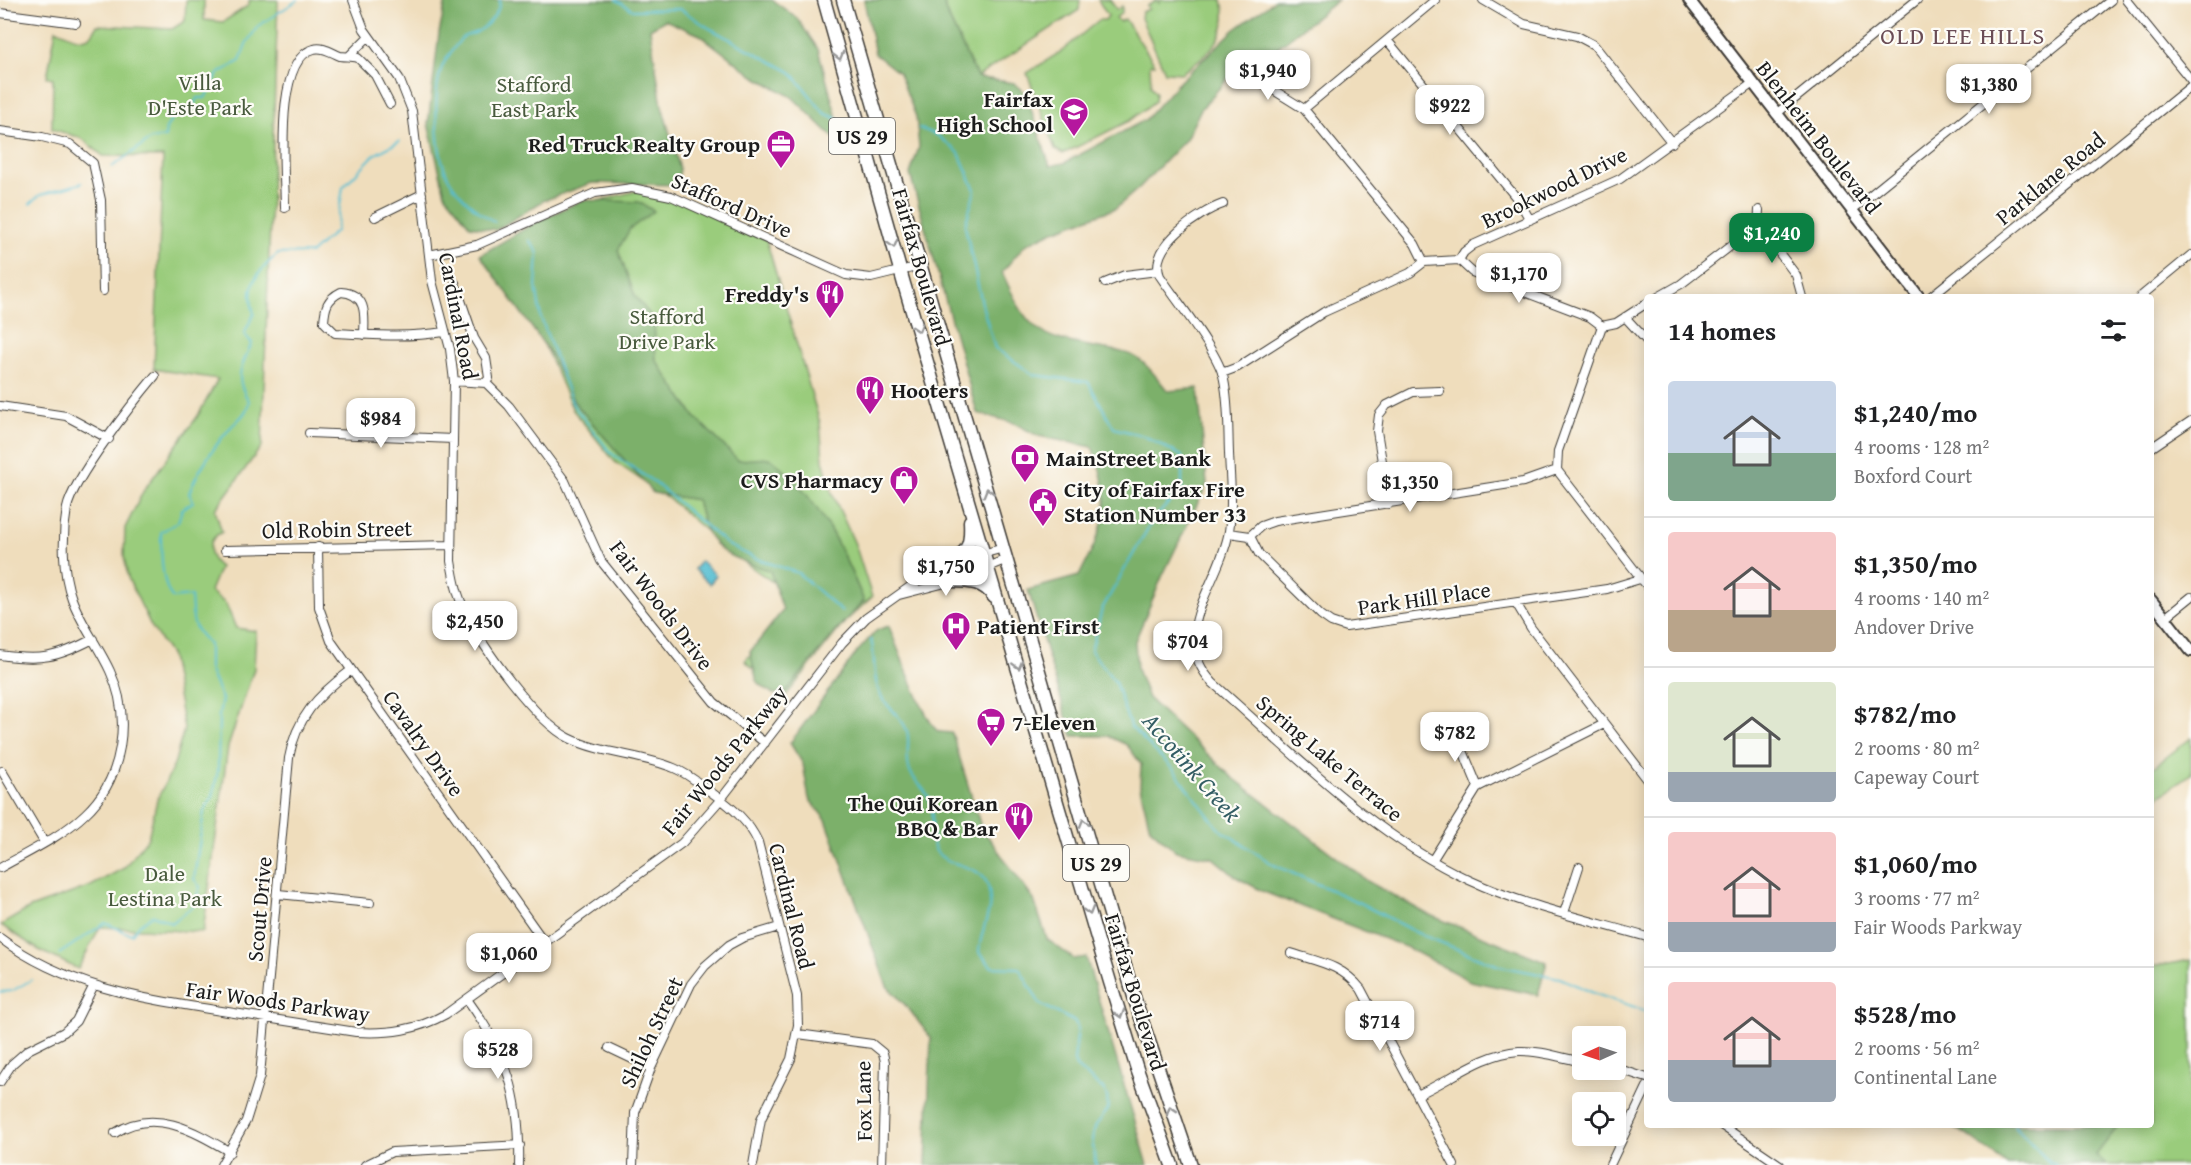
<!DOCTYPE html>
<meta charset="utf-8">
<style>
body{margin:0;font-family:"Gentium Book Plus",serif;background:#f6f6f6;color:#202124;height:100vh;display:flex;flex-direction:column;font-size:22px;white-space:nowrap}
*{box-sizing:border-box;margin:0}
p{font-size:20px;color:#757577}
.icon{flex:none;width:33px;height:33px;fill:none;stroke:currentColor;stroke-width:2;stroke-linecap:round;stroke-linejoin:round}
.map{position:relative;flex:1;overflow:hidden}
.panel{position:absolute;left:1644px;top:294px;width:510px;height:834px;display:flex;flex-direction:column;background:#fff;border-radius:6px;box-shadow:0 3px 15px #0003}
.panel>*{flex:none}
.needle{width:39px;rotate:267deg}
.buttons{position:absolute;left:1572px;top:1026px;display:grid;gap:12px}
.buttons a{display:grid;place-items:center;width:54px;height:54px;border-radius:6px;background:#fff;box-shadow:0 3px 15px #0003;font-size:30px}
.price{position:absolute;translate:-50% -51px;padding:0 14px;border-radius:12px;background:#fff;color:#222;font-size:20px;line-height:39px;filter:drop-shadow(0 2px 3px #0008)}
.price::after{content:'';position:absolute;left:50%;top:36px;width:18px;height:14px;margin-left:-9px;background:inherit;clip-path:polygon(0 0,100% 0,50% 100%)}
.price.on{background:#0b8043;color:#fff}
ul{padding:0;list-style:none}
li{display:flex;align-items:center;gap:18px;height:150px;padding:0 24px}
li+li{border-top:2px solid #e0e0e0}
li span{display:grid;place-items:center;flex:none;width:168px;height:120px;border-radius:6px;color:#555}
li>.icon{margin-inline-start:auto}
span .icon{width:72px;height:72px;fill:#fffc;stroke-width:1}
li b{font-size:26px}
h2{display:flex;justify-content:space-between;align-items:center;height:72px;padding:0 24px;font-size:26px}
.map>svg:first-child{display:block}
.green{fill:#9acc7b;stroke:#5b744c;stroke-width:1.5}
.forest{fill:#7bb06b;stroke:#4c6644;stroke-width:1.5}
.water{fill:#55bed1;stroke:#386d76;stroke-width:1.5}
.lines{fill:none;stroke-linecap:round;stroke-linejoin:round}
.stream{stroke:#55bed1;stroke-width:2}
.street-casing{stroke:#3c3934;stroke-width:10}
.secondary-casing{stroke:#3c3934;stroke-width:14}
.primary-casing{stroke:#3c3934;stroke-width:15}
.street{stroke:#fff;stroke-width:8}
.secondary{stroke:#fff;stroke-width:10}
.primary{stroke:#fff;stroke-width:12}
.oneway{stroke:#999}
.labels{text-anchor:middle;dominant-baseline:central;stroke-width:4.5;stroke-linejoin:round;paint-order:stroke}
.shield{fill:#fdfcf7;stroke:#605f5e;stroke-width:1.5}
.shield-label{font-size:21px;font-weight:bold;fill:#1c1c1c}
.park-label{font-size:22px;fill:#485a3d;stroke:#fdfcf7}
.poi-label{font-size:22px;font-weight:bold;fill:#1c1c1c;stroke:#fdfcf7;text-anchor:end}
.street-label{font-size:22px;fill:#1c1c1c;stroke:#fdfcf7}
.neighbourhood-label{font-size:24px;letter-spacing:1.5px;fill:#6b4d56;stroke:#fdfcf7}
.water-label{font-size:24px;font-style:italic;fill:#335d64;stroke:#fdfcf7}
</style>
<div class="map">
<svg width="2191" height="1165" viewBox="0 0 2191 1165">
<rect width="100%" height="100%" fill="#fdfcf7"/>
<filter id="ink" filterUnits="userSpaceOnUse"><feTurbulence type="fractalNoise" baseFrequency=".0167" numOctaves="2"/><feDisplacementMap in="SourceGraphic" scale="12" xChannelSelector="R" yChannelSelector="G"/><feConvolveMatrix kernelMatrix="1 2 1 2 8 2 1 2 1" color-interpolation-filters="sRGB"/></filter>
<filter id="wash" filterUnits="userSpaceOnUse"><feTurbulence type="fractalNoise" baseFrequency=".008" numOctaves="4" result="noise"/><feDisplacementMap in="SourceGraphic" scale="24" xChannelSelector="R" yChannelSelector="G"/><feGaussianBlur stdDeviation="1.35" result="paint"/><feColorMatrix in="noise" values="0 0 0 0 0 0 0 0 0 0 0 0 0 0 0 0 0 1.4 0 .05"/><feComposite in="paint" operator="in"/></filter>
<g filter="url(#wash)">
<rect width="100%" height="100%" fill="#efddbc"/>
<path class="green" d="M186 0H204V20L223 22 249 5V0H278L262 446 215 510 222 532C206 540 206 557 220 567L210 591 226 604 236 628 256 631 254 669 228 747 203 932 100 927 78 969 39 950 1 925 30 908 91 886 124 868 148 838 157 800 174 765 184 729 171 656 151 626 128 578 124 556 125 528 144 490 197 417 218 379 154 369 163 157 103 156 81 138 52 129 53 78 47 77 56 29C72 36 88 49 97 25L172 29 185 21Z
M944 0H1080L1079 10 977 77 945 10Z
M1098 0H1110L1117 10 1122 6V12L1116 18 1120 22 1125 19 1155 64H1150L1151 86 1156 93 1155 101 1129 121 1063 154 1055 149 1027 73 1062 51 1099 20H1105L1108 16Z
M1157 0 1159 3 1160 0H1222C1232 39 1208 52 1182 73L1165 72 1141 18 1142 12 1149 9 1147 6Z
M644 189 671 196 766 239 820 423 823 460 832 493 855 544 872 597 845 622 785 697 745 661 797 599 734 555 669 499 615 462 573 410 500 245 594 202Z
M2191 738V774L2158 797 2151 788V769Z
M2191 960V1165H2008L1964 1133 1948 1125H2151V967Z"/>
<path class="forest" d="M446 0H772L797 18 818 49 843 140 833 137 792 97 754 76 700 35 665 20 650 29 662 106 680 169 677 185 592 183 543 201 496 230 470 226 445 194 428 124 439 33Z
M864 0H944L945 10 977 77 1014 83 1026 94 1050 166 1064 163 1145 120 1177 84 1234 30 1275 0H1338L1273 51 1237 68 1201 109 1186 139 1139 188 1116 208 1051 232 1025 245 1002 272C1029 331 1034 337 1100 348 1112 350 1130 352 1140 360 1150 367 1159 381 1168 391L1198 388 1207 484 1162 577 1135 641 1137 669 1148 698 1232 777 1369 882 1427 914 1547 962 1538 995 1470 981 1408 948 1264 892 1236 877 1213 858 1176 851 1150 828 1140 787 1141 764 1127 745 1108 736H1072L1028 590 1079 576C1106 522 1115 506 1092 447L1038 436 1014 423 977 413 910 174 919 147 916 117 899 73 875 54Z
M583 200 639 202 654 211 630 229 618 250 635 296 654 320 656 360 695 417 738 460 770 458C817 494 841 547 864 601L838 628 785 693 773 694 757 682 750 652 783 610 770 571C722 554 709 552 697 500L653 493 574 402 550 353 480 255 538 221Z
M889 626C895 642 927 726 938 731 942 733 948 732 952 733L981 827 1034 900 1047 939 1074 959 1086 957 1148 1165H926L931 1038 908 1008 887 986 826 820 809 799 803 764 790 743 857 652 877 630Z
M1948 1125H2119L2096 1155 2107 1165H2008L1964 1133Z"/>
<path class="water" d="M701 561 716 575 710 584 694 569Z"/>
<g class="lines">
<path class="stream" d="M616 0 633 10 680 9 709 28 791 72 824 113 838 119
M919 128 937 135 959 153 975 190 965 226 983 308 995 348 1034 375 1088 382 1114 428 1144 436 1182 456V487L1151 523 1102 609 1091 651 1115 682 1130 726 1174 770 1218 828 1274 865 1358 902 1415 932 1499 966 1560 978 1598 995 1647 1011
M112 167 151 139 165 137 166 128 174 116 190 113 197 98H205L218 74 240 61 246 44 258 26 298 0
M30 204 40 195 82 183
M495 222C477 212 452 191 445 170 436 147 433 94 441 70 444 60 454 48 461 39 465 34 471 35 477 32 488 25 500 13 500 0
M529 240 538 253 536 286 541 318 573 405 611 453 654 482 728 545 757 559 798 573 842 612
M871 640C876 657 872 678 880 694 886 708 902 715 907 731 911 743 904 756 910 771 914 782 926 788 930 801 934 816 930 832 934 847 942 869 981 861 988 886 995 911 980 928 979 952L992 967 1019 968 1040 1004 1075 1022 1078 1029 1074 1060 1076 1067 1103 1089 1107 1096 1108 1110 1096 1125 1092 1139 1096 1165
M59 954 105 923C115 926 120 932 132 934L140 924 153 915 172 923 193 906 200 887 194 879 204 811 213 795 218 770 219 715 222 699 209 669V644C190 626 193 620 191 596L173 598C161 586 161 549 161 532L178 522 182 509 193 502 189 493C198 470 214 447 230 428 239 418 247 415 249 401 233 377 241 367 252 343L244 334 254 314C245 285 257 272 278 254L311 253 336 231 343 187 374 155 400 141
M0 992 12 991 31 980
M2014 1125 2049 1162 2056 1165"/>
</g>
</g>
<g filter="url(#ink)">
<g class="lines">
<g class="street-casing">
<path id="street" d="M353 0 364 29 399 78 412 111 432 281 450 349 454 381 451 561C454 579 457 596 466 613 482 647 536 722 569 738 601 754 640 754 674 768 689 774 702 786 715 795 733 808 749 822 758 842L797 996 798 1025 791 1059 761 1119 753 1165
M1483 0 1524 24 1577 36 1594 45 1672 143
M2126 0 2191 80
M0 13 76 23
M1387 40 1519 201 1530 220
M350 55 368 37
M1246 73 1304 109 1415 244 1424 262
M1304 109 1435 0
M1776 114 1917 0
M0 131 42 137 70 144 93 163 101 200 103 291
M1223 204C1200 212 1148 246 1160 276 1176 300 1220 354 1224 380 1229 404 1228 429 1229 453 1230 479 1233 505 1229 531 1220 584 1166 634 1213 683 1293 753 1371 834 1469 880 1525 906 1588 920 1647 937
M285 208C285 174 273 59 314 49 323 46 332 53 340 56 346 57 352 56 358 58L375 75 390 104
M1852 210 2111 0
M375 217 422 194
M1758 225 1796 275 1802 297
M1758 225 1759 210
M429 255 477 245 595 193 632 188 671 196 846 275 871 278 920 266
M1459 260 1464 252 1473 245 1620 179 1753 83
M1459 260 1472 272 1590 317 1602 326
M1424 262 1459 260
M455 283 474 338 486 358 489 378 486 383
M1105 283 1125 275 1158 271
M1658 297 1681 284 1758 225
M1930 297 2191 86
M2140 297 2191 255
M1625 317 1647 341
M1602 326 1616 323 1647 303
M364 335C365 314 367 294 341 292 327 299 325 307 324 322L335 333C371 335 407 338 444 332
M1222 373 1238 367 1324 312 1410 273 1424 262
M454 381 486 383 509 406 565 481 601 561 714 702 765 743
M0 406 66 416 109 439
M309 433 453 439
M2151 448 2191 421
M1557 470 1558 451 1602 326
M1557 470 1647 586
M1389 504 1377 431 1379 415 1387 405 1413 392 1440 391
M1229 533 1250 536 1261 526 1275 521 1523 482 1557 470
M1250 536 1259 554 1321 615 1331 622 1346 627 1607 589 1640 579
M318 547 319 607 331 641 545 943
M225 550 451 545
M899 595 953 581 1007 559
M1516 603 1531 628 1647 779
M2165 618 2191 597
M0 655C40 661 57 658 93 639
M1443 729 1461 746 1478 787
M2 771 44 842
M1433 859 1478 787 1604 724
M0 868C28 852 61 837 85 814 123 779 132 718 110 671 99 647 81 624 72 599 62 572 62 536 67 508 73 479 134 401 155 376
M278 894 370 903
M1564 913 1579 867
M0 938C64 986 138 998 215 1010 262 1017 309 1025 356 1032 389 1034 417 1030 446 1014L682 843 721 799 842 643 866 618 932 571 952 562 1004 548
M1291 953C1319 962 1342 965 1361 989L1454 1165
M467 999C507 1054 521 1096 519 1165
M798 1034 872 1044 883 1053 885 1062 882 1165
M609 1048 651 1068
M1616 1068 1647 1078
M0 1082 12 1064 28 1050 64 1032 76 1021 93 987
M1417 1095C1449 1081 1483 1053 1519 1051 1539 1050 1562 1058 1582 1062
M1721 1125 1780 1165
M115 1133C154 1107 194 1131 230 1152
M221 1165 246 1121 260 1076 289 758C296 718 318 695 350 671
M365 1165 392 1152 520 1145
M633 1165 635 1113 651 1068 691 984 705 966 729 945 742 938 779 927
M1610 1165 1647 1087"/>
</g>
<g class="secondary-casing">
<path id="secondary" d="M1689 0 1919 297
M2151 600 2191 651"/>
</g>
<g class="primary-casing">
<path id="primary" d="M824 0 904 284 1110 982 1137 1069 1172 1165
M843 0 1135 1000 1191 1165
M952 562C970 550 971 542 970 521
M953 581C970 581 984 582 994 597"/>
</g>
<use href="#street" class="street"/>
<use href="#secondary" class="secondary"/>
<use href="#primary" class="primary"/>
</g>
<defs><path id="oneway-chevron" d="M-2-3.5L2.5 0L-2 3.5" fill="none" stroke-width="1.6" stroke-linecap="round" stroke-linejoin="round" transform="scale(1.5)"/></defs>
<g class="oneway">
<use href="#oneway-chevron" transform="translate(839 56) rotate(74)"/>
<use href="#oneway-chevron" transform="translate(893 244) rotate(74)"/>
<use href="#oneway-chevron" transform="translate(918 328) rotate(73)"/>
<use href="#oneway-chevron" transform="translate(988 492) rotate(-106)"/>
<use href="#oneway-chevron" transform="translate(1018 665) rotate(74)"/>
<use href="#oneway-chevron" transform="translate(1084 823) rotate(-106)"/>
<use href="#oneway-chevron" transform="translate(1089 911) rotate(74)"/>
<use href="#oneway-chevron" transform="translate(1120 1014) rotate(73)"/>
<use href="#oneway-chevron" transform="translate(1171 1110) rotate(-109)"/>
</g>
</g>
<defs>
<g id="school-pin" transform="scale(1.5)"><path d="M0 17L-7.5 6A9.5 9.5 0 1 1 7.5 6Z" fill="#b5179e" stroke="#fdfcf7"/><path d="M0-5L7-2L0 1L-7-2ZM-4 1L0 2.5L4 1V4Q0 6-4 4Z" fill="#fff"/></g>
<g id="office-pin" transform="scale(1.5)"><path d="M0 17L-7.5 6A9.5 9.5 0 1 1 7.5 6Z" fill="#b5179e" stroke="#fdfcf7"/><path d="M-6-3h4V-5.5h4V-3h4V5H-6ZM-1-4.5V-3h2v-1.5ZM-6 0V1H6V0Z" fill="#fff"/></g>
<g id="restaurant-pin" transform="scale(1.5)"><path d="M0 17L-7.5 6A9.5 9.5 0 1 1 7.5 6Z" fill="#b5179e" stroke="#fdfcf7"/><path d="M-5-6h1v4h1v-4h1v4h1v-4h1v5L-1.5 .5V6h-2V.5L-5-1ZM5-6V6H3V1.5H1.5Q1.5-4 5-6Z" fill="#fff"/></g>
<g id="bank-pin" transform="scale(1.5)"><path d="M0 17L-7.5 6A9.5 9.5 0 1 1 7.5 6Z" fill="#b5179e" stroke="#fdfcf7"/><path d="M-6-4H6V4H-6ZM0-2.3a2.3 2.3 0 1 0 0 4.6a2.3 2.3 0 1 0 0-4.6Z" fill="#fff"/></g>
<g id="shop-pin" transform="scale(1.5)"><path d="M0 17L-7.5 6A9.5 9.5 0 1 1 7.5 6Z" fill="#b5179e" stroke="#fdfcf7"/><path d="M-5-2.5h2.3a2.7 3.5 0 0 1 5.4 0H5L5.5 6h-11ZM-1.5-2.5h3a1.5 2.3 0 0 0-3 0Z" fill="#fff"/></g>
<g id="civic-pin" transform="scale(1.5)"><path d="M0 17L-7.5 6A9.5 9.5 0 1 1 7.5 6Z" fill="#b5179e" stroke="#fdfcf7"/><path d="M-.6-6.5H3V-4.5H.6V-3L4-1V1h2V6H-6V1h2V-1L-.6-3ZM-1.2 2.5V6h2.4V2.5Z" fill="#fff"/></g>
<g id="hospital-pin" transform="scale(1.5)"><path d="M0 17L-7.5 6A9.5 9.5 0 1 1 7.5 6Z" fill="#b5179e" stroke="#fdfcf7"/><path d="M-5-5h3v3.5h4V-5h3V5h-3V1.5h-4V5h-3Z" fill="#fff"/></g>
<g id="supermarket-pin" transform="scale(1.5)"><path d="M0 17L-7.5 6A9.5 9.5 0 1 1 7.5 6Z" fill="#b5179e" stroke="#fdfcf7"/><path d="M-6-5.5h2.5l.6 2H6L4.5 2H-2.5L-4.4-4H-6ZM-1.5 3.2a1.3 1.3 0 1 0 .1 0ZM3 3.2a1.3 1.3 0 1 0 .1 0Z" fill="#fff"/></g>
</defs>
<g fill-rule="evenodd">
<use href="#school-pin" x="1074" y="112"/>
<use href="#office-pin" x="781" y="144"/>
<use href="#restaurant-pin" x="830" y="294"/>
<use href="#restaurant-pin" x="870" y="390"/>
<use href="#bank-pin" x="1025" y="458"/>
<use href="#shop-pin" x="904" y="480"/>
<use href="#civic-pin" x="1043" y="502"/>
<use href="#hospital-pin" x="956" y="626"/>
<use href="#supermarket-pin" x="991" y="722"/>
<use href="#restaurant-pin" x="1019" y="816"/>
</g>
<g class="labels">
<g class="shield">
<rect x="829" y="118" width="66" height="36" rx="4.5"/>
<rect x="1063" y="845" width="66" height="36" rx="4.5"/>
</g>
<g class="shield-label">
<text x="862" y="136">US 29</text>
<text x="1096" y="863">US 29</text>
</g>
<g class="park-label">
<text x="200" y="82">Villa<tspan x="200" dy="25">D'Este Park</tspan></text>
<text x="534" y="84">Stafford<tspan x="534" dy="25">East Park</tspan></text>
<text x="667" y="316">Stafford<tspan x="667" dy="25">Drive Park</tspan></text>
<text x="165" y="873">Dale<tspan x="165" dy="25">Lestina Park</tspan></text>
</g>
<g class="poi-label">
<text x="1053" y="99">Fairfax<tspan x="1053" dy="25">High School</tspan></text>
<text x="760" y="144">Red Truck Realty Group</text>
<text x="809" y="294">Freddy's</text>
<text x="891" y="390" text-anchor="start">Hooters</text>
<text x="1046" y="458" text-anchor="start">MainStreet Bank</text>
<text x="883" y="480">CVS Pharmacy</text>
<text x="1064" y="489" text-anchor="start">City of Fairfax Fire<tspan x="1064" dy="25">Station Number 33</tspan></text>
<text x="977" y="626" text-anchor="start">Patient First</text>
<text x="1012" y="722" text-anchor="start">7-Eleven</text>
<text x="998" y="803">The Qui Korean<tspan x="998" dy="25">BBQ &amp; Bar</tspan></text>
</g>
<g class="street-label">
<text transform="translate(1819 137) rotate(52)">Blenheim Boulevard</text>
<text transform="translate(2050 178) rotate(-39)">Parklane Road</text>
<text transform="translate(1554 187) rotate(-26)">Brookwood Drive</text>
<text transform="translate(732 205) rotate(24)">Stafford Drive</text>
<text transform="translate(922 267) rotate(74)">Fairfax Boulevard</text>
<text transform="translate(459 316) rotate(79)">Cardinal Road</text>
<text transform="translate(337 529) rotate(-1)">Old Robin Street</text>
<text transform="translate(1424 598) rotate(-8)">Park Hill Place</text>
<text transform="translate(662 605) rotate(53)">Fair Woods Drive</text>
<text transform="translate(424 743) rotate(55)">Cavalry Drive</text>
<text transform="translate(1330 758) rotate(40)">Spring Lake Terrace</text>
<text transform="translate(724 760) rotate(-51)">Fair Woods Parkway</text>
<text transform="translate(792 906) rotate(76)">Cardinal Road</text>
<text transform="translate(259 909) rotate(-85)">Scout Drive</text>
<text transform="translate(1136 992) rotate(73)">Fairfax Boulevard</text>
<text transform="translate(278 1001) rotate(8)">Fair Woods Parkway</text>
<text transform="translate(651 1032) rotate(-65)">Shiloh Street</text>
<text transform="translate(863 1101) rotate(-91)">Fox Lane</text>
</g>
<g class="neighbourhood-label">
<text x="1963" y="35">OLD LEE HILLS</text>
</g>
<g class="water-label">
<text transform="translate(1192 767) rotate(49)">Accotink Creek</text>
</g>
</g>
</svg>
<div class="buttons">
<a><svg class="needle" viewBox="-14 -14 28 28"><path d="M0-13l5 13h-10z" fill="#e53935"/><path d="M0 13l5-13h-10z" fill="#757577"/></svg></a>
<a><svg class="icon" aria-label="locate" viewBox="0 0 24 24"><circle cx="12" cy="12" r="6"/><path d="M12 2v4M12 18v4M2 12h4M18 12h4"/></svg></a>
</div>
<b class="price" style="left:1268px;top:101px">$1,940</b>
<b class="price" style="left:1989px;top:115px">$1,380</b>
<b class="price" style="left:1450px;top:136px">$922</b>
<b class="price on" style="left:1772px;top:264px">$1,240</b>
<b class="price" style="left:1519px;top:304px">$1,170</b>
<b class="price" style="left:381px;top:449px">$984</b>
<b class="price" style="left:1410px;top:513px">$1,350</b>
<b class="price" style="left:946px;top:597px">$1,750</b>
<b class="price" style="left:475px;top:652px">$2,450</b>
<b class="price" style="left:1188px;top:672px">$704</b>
<b class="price" style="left:1455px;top:763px">$782</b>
<b class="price" style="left:509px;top:984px">$1,060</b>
<b class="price" style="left:1380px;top:1052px">$714</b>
<b class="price" style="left:498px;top:1080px">$528</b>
<section class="panel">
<h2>14 homes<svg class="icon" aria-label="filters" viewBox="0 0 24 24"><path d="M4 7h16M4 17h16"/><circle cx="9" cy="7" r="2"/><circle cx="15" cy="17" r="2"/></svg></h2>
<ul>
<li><span style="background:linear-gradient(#c9d6e8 60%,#7fa58c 0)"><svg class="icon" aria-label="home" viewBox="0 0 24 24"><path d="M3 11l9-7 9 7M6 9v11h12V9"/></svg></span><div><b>$1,240/mo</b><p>4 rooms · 128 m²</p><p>Boxford Court</p></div></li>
<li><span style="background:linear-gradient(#f6c9c9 65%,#b9a48a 0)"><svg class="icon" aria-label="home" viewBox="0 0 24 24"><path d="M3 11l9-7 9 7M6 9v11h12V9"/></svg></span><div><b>$1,350/mo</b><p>4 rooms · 140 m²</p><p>Andover Drive</p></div></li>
<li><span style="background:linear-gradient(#dfe7d0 75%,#9aa5b1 0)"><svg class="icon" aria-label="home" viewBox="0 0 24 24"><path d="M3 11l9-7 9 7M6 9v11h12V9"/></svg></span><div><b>$782/mo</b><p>2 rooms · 80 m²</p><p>Capeway Court</p></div></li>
<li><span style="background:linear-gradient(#f6c9c9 75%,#9aa5b1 0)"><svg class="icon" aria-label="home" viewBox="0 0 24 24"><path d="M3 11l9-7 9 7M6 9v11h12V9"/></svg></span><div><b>$1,060/mo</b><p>3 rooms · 77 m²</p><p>Fair Woods Parkway</p></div></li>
<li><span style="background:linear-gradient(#f6c9c9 65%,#9aa5b1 0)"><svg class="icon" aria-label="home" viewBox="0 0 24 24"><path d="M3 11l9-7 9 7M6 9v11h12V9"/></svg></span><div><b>$528/mo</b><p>2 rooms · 56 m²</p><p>Continental Lane</p></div></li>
</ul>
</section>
</div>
